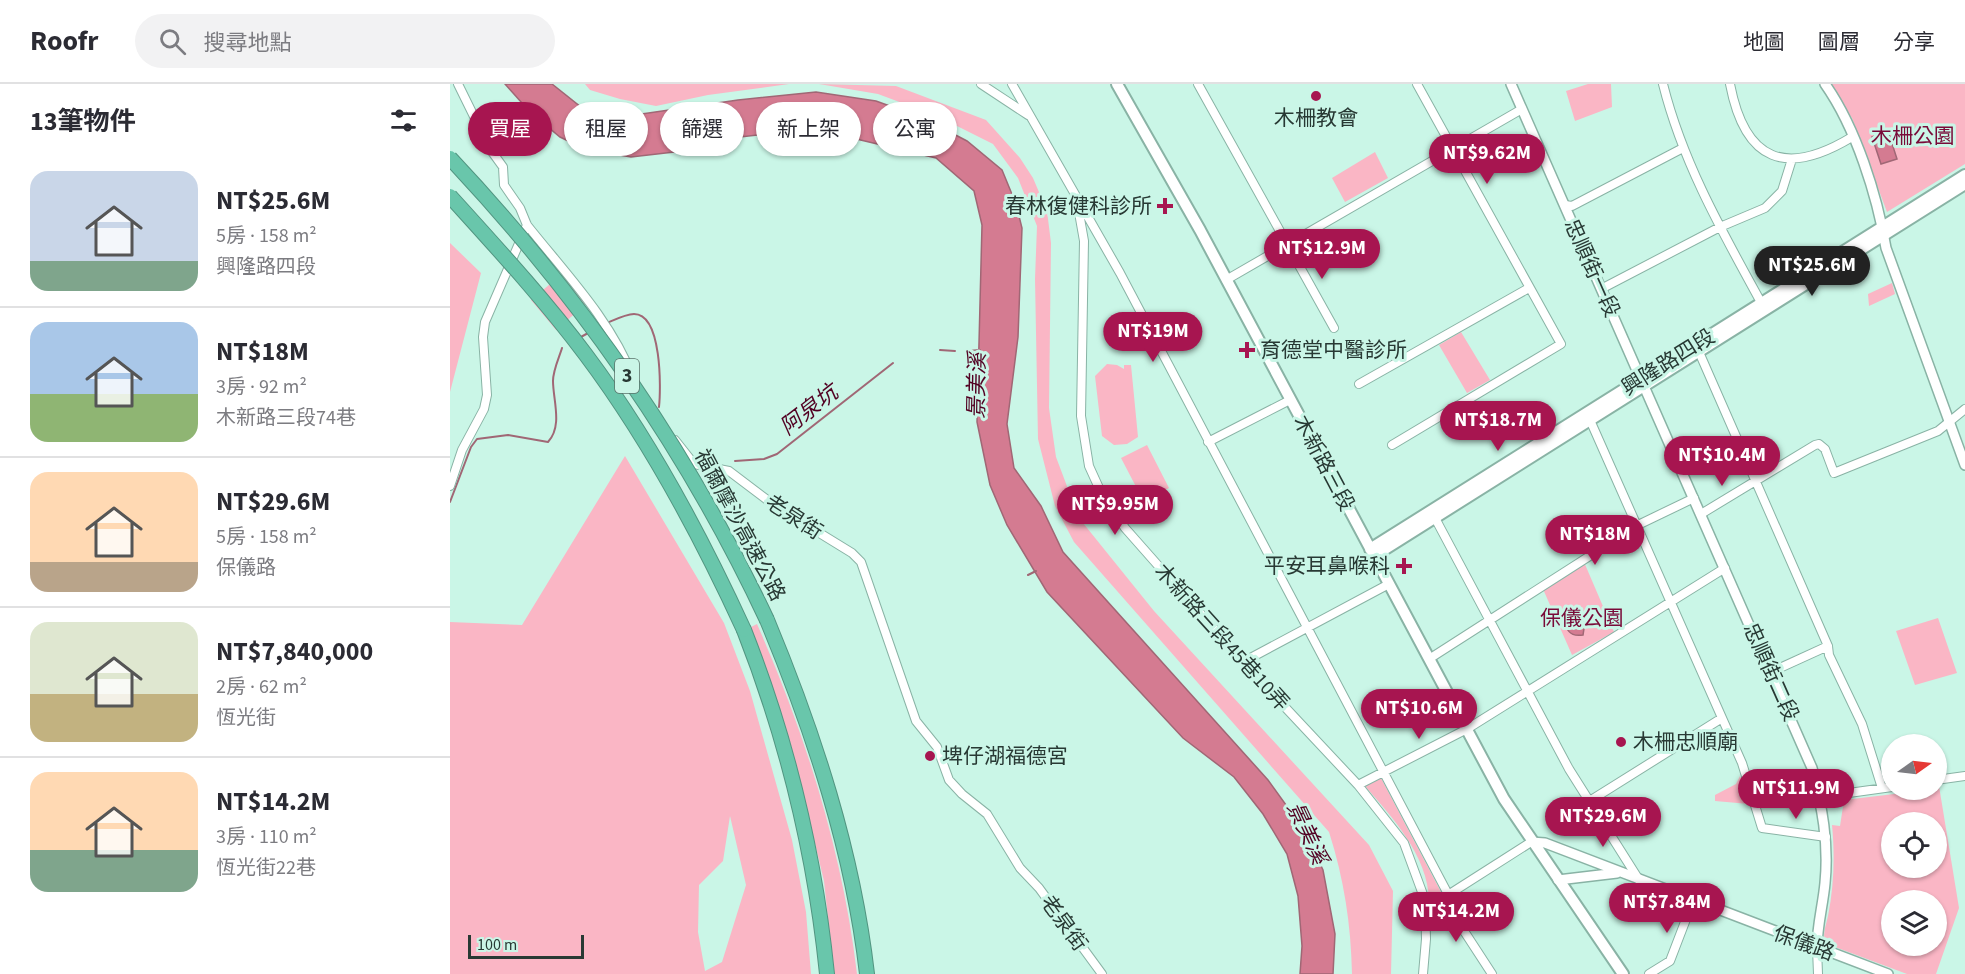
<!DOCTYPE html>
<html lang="zh-TW">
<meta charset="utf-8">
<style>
body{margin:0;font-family:"Source Sans 3","Noto Sans TC",sans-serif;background:#f2f2f3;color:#2b2b33;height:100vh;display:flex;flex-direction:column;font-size:22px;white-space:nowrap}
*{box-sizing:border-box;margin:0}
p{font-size:20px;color:#7c7c81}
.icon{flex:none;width:33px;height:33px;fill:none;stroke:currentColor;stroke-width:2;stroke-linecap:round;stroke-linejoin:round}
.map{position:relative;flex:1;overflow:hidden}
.panel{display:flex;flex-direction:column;background:#fff;width:450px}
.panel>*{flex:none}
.hud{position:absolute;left:18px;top:18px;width:570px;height:54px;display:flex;gap:12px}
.needle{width:39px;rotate:76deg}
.buttons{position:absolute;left:1431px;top:650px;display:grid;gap:12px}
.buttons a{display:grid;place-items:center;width:66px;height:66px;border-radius:50%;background:#fff;box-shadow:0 2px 4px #0004;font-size:30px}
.scale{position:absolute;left:18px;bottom:15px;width:116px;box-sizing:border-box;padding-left:6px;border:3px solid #283934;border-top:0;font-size:16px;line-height:21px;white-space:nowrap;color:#283934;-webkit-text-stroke:4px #caf6e7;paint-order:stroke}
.price{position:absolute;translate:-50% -51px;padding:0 14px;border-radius:21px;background:#a71550;color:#fff;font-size:20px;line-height:39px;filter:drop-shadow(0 2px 3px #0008)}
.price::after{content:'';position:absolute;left:50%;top:36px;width:18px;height:14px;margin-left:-9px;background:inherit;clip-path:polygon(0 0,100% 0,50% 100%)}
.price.on{background:#222;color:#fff}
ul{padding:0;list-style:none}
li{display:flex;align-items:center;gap:18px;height:150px;padding:0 30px}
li+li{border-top:2px solid #e1e1e2}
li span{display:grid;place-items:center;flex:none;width:168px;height:120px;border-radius:18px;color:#555}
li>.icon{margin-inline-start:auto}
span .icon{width:72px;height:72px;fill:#fffc;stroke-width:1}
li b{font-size:26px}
h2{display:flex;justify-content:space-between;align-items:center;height:72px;padding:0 30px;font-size:26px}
.pill{padding:0 21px;border-radius:27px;background:#fff;box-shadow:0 2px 4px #0004;font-size:21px;line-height:54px}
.pill.on{background:#a71550;color:#fff}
header{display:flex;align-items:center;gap:36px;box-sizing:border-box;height:84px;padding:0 30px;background:#fff;border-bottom:2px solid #e1e1e2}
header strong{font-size:28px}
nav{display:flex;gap:33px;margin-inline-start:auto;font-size:21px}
.search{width:420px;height:54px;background:#f2f2f3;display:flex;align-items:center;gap:15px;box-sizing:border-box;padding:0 21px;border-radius:33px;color:#7c7c81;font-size:22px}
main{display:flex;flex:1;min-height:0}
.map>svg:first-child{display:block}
.green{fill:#fab6c5;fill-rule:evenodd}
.water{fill:#d47b91;stroke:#a06775;stroke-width:1.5}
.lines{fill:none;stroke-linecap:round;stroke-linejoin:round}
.stream{stroke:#a06775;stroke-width:2}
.minor-casing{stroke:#89b3a5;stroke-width:10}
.tertiary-casing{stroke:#89b3a5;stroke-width:12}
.secondary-casing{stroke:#89b3a5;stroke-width:14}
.motorway-casing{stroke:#529581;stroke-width:16}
.minor{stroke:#fff;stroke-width:8}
.tertiary{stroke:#fff;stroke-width:9}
.secondary{stroke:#fff;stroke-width:10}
.motorway{stroke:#69c6ab;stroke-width:14}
.motorway-bridge-casing{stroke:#529581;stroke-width:16;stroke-linecap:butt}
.motorway-bridge{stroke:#69c6ab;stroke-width:14}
.poi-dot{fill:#a71550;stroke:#caf6e7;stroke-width:2}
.labels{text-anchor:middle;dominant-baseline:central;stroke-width:6;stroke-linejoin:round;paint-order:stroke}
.shield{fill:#caf6e7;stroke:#59726a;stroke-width:1.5}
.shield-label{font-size:20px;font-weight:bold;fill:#283934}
.poi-label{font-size:21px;fill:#283934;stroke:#caf6e7;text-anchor:start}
.park-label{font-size:21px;fill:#790a38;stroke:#caf6e7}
.street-label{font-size:21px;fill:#283934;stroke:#caf6e7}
.water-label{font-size:22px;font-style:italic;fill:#520022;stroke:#caf6e7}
</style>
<header>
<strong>Roofr</strong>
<div class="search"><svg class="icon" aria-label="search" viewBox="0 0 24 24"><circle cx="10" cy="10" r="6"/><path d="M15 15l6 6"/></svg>搜尋地點</div>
<nav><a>地圖</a><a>圖層</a><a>分享</a></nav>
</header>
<main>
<section class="panel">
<h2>13筆物件<svg class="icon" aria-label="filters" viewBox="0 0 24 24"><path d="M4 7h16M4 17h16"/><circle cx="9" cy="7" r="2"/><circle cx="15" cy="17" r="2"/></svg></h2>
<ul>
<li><span style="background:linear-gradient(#c9d6e8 75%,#7fa58c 0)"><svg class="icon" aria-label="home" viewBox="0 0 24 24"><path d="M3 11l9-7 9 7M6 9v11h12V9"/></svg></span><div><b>NT$25.6M</b><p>5房 · 158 m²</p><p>興隆路四段</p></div></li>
<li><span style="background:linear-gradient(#a9c7e8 60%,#8fb573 0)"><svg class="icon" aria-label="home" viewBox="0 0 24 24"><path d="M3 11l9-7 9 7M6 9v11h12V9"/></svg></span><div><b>NT$18M</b><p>3房 · 92 m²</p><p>木新路三段74巷</p></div></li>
<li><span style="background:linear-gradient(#ffd9b3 75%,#b9a48a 0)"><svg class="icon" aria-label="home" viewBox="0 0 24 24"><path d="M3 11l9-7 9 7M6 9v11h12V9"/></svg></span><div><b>NT$29.6M</b><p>5房 · 158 m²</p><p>保儀路</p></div></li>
<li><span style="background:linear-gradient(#dfe7d0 60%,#c2b280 0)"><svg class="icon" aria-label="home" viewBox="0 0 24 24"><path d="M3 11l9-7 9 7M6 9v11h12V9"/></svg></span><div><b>NT$7,840,000</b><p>2房 · 62 m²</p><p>恆光街</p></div></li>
<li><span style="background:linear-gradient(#ffd9b3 65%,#7fa58c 0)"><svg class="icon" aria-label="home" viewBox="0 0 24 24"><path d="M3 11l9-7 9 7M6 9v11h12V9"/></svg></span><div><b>NT$14.2M</b><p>3房 · 110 m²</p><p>恆光街22巷</p></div></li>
</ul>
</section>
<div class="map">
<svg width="1515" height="890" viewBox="0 0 1515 890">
<rect width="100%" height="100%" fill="#caf6e7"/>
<path class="green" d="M135 0H339L258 11 206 22 170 15 140 6Z
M369 0 446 2 536 36 570 74 583 94 597 127 601 159 599 324 606 373 629 434 704 527 919 761 943 807 941 890H902C901 840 894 795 879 748L624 458 605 422 588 355 585 195 587 142 568 94 543 60 487 32 428 10Z
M1138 0H1161L1162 23 1125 37 1116 7Z
M1375 0H1515V80L1437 128 1402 34Z
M925 68 938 94 895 118 882 94Z
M0 159 31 189 0 308Z
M112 190 137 219 106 246 81 216Z
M1442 199 1445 210 1419 222 1418 210Z
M1011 248 1040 296 1017 309 989 261Z
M657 280 667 281 674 285V281H681L688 353 677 360 664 361 652 352 645 292Z
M697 361 719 404 694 418 671 374Z
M175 372 274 539 300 607 342 756 356 828 361 890H0V538L72 541ZM280 732 296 801 272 878 255 887 248 848 249 801 273 777Z
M1134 478 1164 548 1122 571 1093 505Z
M1488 534 1507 589 1465 601 1446 547Z
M307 540C356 651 393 770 407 890H384L374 797 349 693 340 658 299 544Z
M1290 692 1299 720 1265 717V711L1286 700Z
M931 694 991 808 979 816C978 772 942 733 915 702Z
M1487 702H1489L1509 824 1486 890H1457L1377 860C1371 852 1376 842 1378 832 1384 802 1385 772 1382 741L1390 742 1394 716 1486 705ZM1442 738H1486V783H1442ZM1442 816H1486V861H1442Z"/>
<path class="water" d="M55 0H102L131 23 171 33 288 16 366 8 426 17 473 34 517 57 552 86 566 120 572 144 568 253 557 340 564 384 591 422 613 468 818 696 854 746 873 786 885 850 883 890H850L852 862 848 812 837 770 813 730 784 693 733 654 597 508 557 441 540 401 527 338 532 141 524 107 486 74 398 53 349 46 290 53 233 67 181 73 135 65 110 53 80 28Z
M1438 47 1447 75 1431 80 1422 53Z
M1122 531 1135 538 1133 551C1125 552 1120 551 1116 543Z"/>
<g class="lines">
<path class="stream" d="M157 239C164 236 176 230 184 230 212 230 211 304 209 323
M129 254 140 248
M490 266 505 267
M518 267 530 266
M285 377 314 375 327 370 443 279
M0 418 21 363 27 355 58 351 98 358C113 342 103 316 103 297 103 286 109 274 112 264
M578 491 586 487"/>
<g class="minor-casing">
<path id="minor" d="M8 0 40 65 53 83 54 101 70 124 77 141C115 189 161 236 183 294
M531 0 578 31
M562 0 670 189 999 812 1014 847 1042 890
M748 0 884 244
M1213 0C1233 80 1274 151 1313 222
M1280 0C1295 78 1336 93 1402 53
M1115 121 1122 122 1233 64
M628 123 634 157 631 332 639 382 649 404 675 444 803 589 908 701 954 759 975 816 976 855 973 890
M776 196 1072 25
M1151 205 1270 143 1315 124 1332 107 1342 75
M1245 267 1249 268 1378 562 1379 571 1412 640 1432 704
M909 300 1079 204
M1140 336 1292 679 1312 744 1376 753
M225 356 244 380 279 387 324 421 402 469 411 478 466 637 487 663 499 696 512 710 537 730 570 784 589 804 652 890
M758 358 840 316
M942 361 1111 260 967 0
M0 402 12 366 34 325 37 311 33 253 35 238 77 141
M1251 430 1365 361 1369 360 1375 365 1384 389 1488 347 1515 325
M985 434 1119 685 1189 796
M979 575 1188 441 1244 414
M793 578 939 500
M1321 588 1378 562
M1486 696 1515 692
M908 701 1017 645 1275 484
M1370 713 1442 703
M1138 718 1272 634
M976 825 1081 758
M1367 864 1368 890
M1199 890 1220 877 1243 817"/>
</g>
<g class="tertiary-casing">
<path id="tertiary" d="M1061 0 1362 684C1372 722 1379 759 1375 799 1373 821 1367 842 1367 864
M1375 0C1406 44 1427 111 1436 164L1515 381
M1081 758 1095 759 1438 890
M1108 796 1167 789"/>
</g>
<g class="secondary-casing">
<path id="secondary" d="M667 0 750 146 1054 715 1173 890
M920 465 1515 91
M924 472 1515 100"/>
</g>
<g class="motorway-casing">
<path id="motorway" d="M317 536C364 649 403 768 417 890
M294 546C338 658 365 771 377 890"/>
</g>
<use href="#minor" class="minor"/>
<use href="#tertiary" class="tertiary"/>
<use href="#secondary" class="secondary"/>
<use href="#motorway" class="motorway"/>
<g class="motorway-bridge-casing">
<path id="motorway-bridge" d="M0 74C129 211 237 365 317 536
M0 112C47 164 94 215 136 271 199 355 250 450 294 546"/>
</g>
<use href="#motorway-bridge" class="motorway-bridge"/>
</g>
<g class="poi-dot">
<circle cx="866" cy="12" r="6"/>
<path d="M712 113h6v6h6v6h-6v6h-6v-6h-6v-6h6z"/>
<path d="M794 257h6v6h6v6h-6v6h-6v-6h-6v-6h6z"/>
<path d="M951 473h6v6h6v6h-6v6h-6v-6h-6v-6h6z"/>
<circle cx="1171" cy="658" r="6"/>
<circle cx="480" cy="672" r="6"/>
</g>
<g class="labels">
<rect class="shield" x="165" y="275" width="24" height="34" rx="4.5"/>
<g class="shield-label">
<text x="177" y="292">3</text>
</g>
<g class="poi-label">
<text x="866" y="34" text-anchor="middle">木柵教會</text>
<text x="702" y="122" text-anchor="end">春林復健科診所</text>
<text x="810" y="266">育德堂中醫診所</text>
<text x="940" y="482" text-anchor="end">平安耳鼻喉科</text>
<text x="1183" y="658">木柵忠順廟</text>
<text x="492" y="672">埤仔湖福德宮</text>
</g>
<g class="park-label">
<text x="1463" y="52">木柵公園</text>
<text x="1132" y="534">保儀公園</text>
</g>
<g class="street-label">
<text transform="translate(1142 184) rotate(66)">忠順街一段</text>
<text transform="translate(1218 278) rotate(-32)">興隆路四段</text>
<text transform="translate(874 379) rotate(62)">木新路三段</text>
<text transform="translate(344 433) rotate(33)">老泉街</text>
<text transform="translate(290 441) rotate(62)">福爾摩沙高速公路</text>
<text transform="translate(772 553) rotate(48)">木新路三段45巷10弄</text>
<text transform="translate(1321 588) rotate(66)">忠順街二段</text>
<text transform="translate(614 839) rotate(54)">老泉街</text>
<text transform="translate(1354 859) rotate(20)">保儀路</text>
</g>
<g class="water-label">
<text transform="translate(527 302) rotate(-89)">景美溪</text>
<text transform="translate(359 326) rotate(-38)">阿泉坑</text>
<text transform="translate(857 749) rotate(65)">景美溪</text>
</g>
</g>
</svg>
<div class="buttons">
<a><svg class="needle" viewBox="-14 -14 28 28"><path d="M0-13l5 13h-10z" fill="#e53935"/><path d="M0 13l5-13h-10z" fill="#7c7c81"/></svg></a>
<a><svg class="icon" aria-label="locate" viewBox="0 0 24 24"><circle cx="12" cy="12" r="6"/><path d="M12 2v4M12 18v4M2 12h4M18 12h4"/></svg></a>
<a><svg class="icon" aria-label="layers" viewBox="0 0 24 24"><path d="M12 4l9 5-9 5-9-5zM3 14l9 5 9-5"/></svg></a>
</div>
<div class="scale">100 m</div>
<b class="price" style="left:1037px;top:101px">NT$9.62M</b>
<b class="price" style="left:872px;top:196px">NT$12.9M</b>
<b class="price on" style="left:1362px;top:213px">NT$25.6M</b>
<b class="price" style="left:703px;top:279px">NT$19M</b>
<b class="price" style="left:1048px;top:368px">NT$18.7M</b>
<b class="price" style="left:1272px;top:403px">NT$10.4M</b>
<b class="price" style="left:665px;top:452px">NT$9.95M</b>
<b class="price" style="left:1145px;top:482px">NT$18M</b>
<b class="price" style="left:969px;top:656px">NT$10.6M</b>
<b class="price" style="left:1346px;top:736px">NT$11.9M</b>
<b class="price" style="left:1153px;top:764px">NT$29.6M</b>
<b class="price" style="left:1217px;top:850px">NT$7.84M</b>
<b class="price" style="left:1006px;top:859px">NT$14.2M</b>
<div class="hud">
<a class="pill on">買屋</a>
<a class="pill">租屋</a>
<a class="pill">篩選</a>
<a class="pill">新上架</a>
<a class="pill">公寓</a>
</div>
</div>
</main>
